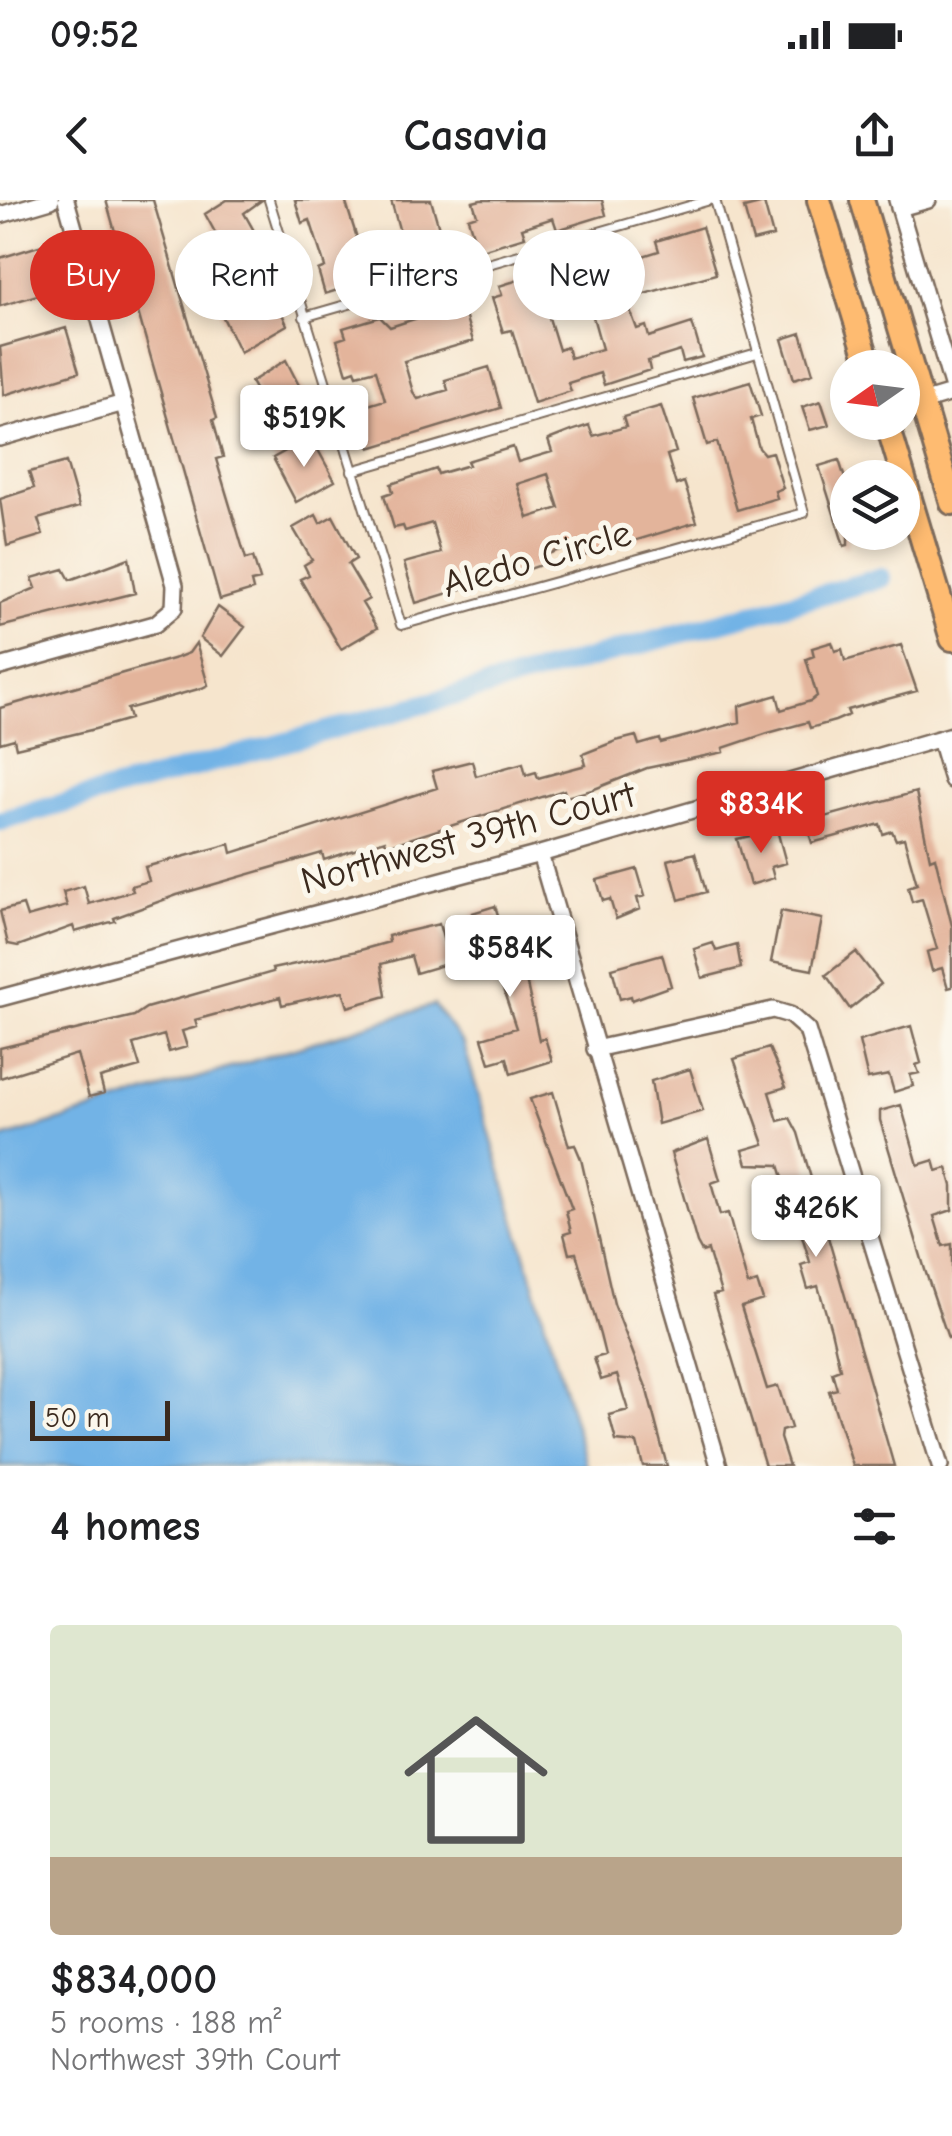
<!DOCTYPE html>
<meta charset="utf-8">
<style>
body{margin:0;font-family:"Comic Neue",sans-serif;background:#f2f2f2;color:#202124;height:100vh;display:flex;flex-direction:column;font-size:38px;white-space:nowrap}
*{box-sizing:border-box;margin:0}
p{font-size:32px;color:#757577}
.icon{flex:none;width:55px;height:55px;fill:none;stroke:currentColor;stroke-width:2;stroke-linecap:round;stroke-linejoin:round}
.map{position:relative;height:1266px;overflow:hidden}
.side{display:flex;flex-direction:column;background:#fff;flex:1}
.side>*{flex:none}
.guide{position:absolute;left:30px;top:30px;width:892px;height:90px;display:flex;gap:20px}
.needle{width:65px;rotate:256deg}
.tools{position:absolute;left:830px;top:150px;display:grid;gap:20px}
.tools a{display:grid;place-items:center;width:90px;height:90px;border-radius:50%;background:#fff;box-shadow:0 5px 15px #0003;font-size:50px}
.scale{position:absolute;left:30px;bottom:25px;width:140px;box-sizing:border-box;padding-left:10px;border:5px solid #3b2a1e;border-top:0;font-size:28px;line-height:35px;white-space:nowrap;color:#3b2a1e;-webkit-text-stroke:8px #fbf7ec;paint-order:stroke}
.price{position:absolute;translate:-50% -85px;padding:0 22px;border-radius:10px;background:#fff;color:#222;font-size:32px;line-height:65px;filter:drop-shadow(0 2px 5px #0008)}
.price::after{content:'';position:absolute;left:50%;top:60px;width:30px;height:22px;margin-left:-15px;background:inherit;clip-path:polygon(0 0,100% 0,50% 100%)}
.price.current{background:#d93025;color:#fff}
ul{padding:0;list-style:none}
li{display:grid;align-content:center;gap:20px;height:530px;padding:0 50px}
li+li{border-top:2px solid #e0e0e0}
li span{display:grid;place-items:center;height:310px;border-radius:10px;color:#555}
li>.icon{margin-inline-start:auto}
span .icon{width:180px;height:180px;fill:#fffc;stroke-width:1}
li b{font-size:42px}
h2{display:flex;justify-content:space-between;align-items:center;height:120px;padding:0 50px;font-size:42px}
.tag{padding:0 35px;border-radius:45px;background:#fff;box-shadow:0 5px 15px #0003;font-size:35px;line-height:90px}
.tag.current{background:#d93025;color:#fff}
.status{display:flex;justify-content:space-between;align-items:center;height:70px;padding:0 50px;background:#fff;direction:ltr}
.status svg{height:28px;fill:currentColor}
header{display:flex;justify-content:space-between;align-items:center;height:130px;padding:0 50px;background:#fff;font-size:45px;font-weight:600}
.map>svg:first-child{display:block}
.water{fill:#72b3e6;stroke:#566e82;stroke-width:2.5}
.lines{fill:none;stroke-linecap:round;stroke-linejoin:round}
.canal{stroke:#72b3e6;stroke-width:20}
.building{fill:#e3b49b;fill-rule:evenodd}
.service-casing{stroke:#7c6b5b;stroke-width:12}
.minor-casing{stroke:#7c6b5b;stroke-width:20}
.primary-casing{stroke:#7c6b5b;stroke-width:28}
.service{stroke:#fff;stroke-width:8}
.minor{stroke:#fff;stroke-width:15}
.primary{stroke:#febb71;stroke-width:22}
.labels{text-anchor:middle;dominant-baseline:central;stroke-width:10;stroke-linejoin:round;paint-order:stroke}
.street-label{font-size:38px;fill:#3b2a1e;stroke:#fbf7ec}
</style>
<div class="status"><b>09:52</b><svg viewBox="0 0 49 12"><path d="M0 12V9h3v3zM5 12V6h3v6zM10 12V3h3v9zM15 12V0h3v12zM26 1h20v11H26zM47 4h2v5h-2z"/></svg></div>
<header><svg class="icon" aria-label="back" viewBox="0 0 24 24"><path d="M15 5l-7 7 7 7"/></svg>Casavia<svg class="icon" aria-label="share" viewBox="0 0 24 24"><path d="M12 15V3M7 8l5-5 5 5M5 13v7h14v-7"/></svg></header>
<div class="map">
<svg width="952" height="1266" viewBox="0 0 952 1266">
<rect width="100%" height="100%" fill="#fbf7ec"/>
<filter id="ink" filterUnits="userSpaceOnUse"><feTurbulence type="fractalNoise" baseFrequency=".01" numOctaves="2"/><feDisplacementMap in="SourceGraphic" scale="20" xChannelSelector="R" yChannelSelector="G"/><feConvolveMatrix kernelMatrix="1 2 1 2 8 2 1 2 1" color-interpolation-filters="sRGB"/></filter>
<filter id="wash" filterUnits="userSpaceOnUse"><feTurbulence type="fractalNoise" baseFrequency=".0048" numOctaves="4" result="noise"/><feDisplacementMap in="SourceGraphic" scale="40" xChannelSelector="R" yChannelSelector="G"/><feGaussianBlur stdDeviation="2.25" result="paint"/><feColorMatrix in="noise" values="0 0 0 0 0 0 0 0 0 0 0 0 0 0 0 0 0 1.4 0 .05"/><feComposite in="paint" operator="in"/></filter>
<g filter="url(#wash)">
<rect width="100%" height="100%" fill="#f6e5cd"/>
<path class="water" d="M434 805 464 845 587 1266H0V939Z"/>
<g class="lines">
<path class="canal" d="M0 621 881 378"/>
</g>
<g id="blocks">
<path class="building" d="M106 0H153L217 218 213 220 223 257 216 259 246 359 253 357 260 380 251 382 253 390 220 400Z
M227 0H262L244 13 262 45 254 49 276 88 272 91 287 125 240 152 214 99 235 87 214 50 222 45 205 14Z
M295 0H345L357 38 365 35 368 45 401 36 391 0H431L447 56 402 72 399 59 372 69 370 80 325 94 318 70 325 67 310 20 302 23Z
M481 0H602L606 15 557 30 553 18 522 28 525 37 478 51 468 18 477 15 473 2Z
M764 3 773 36 753 41 744 8Z
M702 27 716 74 626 99 637 129 646 126 649 137 692 123 702 157 683 162 680 151 648 161 650 170 604 185 600 173 568 183 571 191 534 203 512 130 503 132 492 98 502 95 499 86 544 72 546 78 579 68 578 64 623 49 627 61 659 51 656 41ZM578 99 581 108 590 106 602 149 570 158 567 147 559 150 546 108Z
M42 45 55 90 0 106V58Z
M459 96 473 141 404 161 413 192 418 199 448 190 445 180 489 167 501 208 370 248 358 208 385 200 376 170 357 175 355 170 347 173 337 140 346 137 343 128 380 117 390 127 424 116 422 107Z
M66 128 79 172 4 195 0 147Z
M801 133 813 173 794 179 782 139Z
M286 160 308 203 268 227 257 211 265 206 251 182Z
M750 181 761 216 751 219 759 248 764 254 772 252 783 288 775 291 777 298 737 310 717 242 707 245 693 198Z
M821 201 829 225 810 230 802 207Z
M661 206 676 252 667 255 676 285 684 282 697 322 574 359 571 346 539 357 541 365 500 379 496 365 467 374 459 379 462 389 416 403 404 363 441 353 432 323 405 331 403 326 394 328 384 295 393 292 391 284 436 269 438 274 469 265 467 261 513 247 518 262 552 252 548 240 571 231 589 225 593 236 626 227 623 217ZM548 274 559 308 528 318 517 284Z
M311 237 335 281 296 302 273 258Z
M839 260 848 288V345L844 346 819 266Z
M66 262 79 307 38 319 43 335 7 346 0 299 34 288 29 272Z
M316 315 320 323 333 316 356 359 348 364 369 399 362 403 377 428 341 449 300 379 309 375 304 365 312 360 293 328Z
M129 358 135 393 0 427V403L36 388 32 378 64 369 70 380Z
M218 407 245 427 223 456 200 438Z
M832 442 835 451 842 449 845 461 901 445 917 491 847 510 849 515 835 521 810 528 808 522 768 533 723 548 724 552 647 568 592 590 566 597 564 590 387 646 385 640 324 660 322 653 177 695 114 718 115 721 75 732 73 726 18 746 8 744 0 711 23 705 27 717 67 706 63 692 84 686 89 704 133 691 131 686 149 681 145 667 230 644 232 653 437 588 432 571 472 561 476 576 523 563 526 575 536 572 538 578 586 565 583 554 616 541 636 536 639 545 660 539 661 543 740 522 739 506 777 495 781 510 811 501 817 496 806 459 814 456 812 448Z
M196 443 208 485 202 488 127 509 130 519 95 529 16 548 14 539 0 543V508L176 458 189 453Z
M916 592 930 659 935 657 952 726V787L948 788 942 768 932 771 927 752 937 749 922 699 912 702 908 687 917 684 904 638 896 640 892 631 883 634 880 624 812 643 806 622Z
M777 630 786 663 771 667 774 678 750 685 737 639Z
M695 653 706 692 679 700 668 660Z
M637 669 645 696 637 698 640 709 616 719 610 699 603 701 597 680Z
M495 706 513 760 522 761 539 840 545 838 552 861 511 874 507 858 490 863 482 838 516 828 491 753 482 755 476 734 472 713Z
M781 711 822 719 812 770 771 762Z
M439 724 450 763 416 773 411 756 381 764 386 796 348 807 343 791 282 805 280 797 195 820 197 827 182 831 187 847 169 852 164 835 133 844 140 867 100 878 104 893 89 897 77 854 0 878V848L134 816 146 808 273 772 272 769 357 751 389 742 388 736Z
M713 743 716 751 737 745 741 768 702 778 694 749Z
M856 752 881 784 850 809 826 775Z
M662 754 671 786 632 800 631 796 620 799 612 768Z
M911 826 921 863 916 865 919 873 910 875 913 886 894 892 889 875 868 879 859 841Z
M769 848 786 887 769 892 778 921 790 918 798 933 894 1266H853L829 1191 837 1189 832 1172 840 1169 831 1130 818 1086 808 1089 801 1065 810 1062 799 1026 784 1030 775 1001 789 997 779 965 747 964 743 950 764 944 734 859Z
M690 869 703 911 658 924 651 881Z
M553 892 569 946 575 945 581 959 614 1104 646 1187 667 1266H643L637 1243 616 1241 609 1215 628 1210 617 1175 601 1180 594 1158 605 1155 600 1135 576 1053 569 1054 564 1034 571 1032 566 1011 572 1009 530 899Z
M901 905 918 965 934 960 937 971 947 968 952 986V1010L934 1016 943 1046 952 1044V1137L948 1138 926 1073 880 920V911Z
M708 939 720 980 711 983 720 1015 728 1013 748 1085 757 1082 763 1100 741 1107 767 1189 778 1186 791 1228 781 1231 780 1238 789 1266H765L713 1095 721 1093 708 1050 702 1052 697 1043 671 953Z"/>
</g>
</g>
<g filter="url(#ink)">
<use href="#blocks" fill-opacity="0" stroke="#7c6b5b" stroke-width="2.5"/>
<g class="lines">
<g class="service-casing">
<path id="service" d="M269 0 401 425 804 313 715 0
M304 117 710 0
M352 271 757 153"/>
</g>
<g class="minor-casing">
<path id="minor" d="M897 0 952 185
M899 8 928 0
M0 15 51 0
M902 208 952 193
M0 238 124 203
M0 467 155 424 174 408 175 385 66 0
M940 539 952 580
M540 654 719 1266
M0 798 540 654 952 535
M595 849 773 810 790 815 807 830 940 1266"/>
</g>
<g class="primary-casing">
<path id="primary" d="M819 0 870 168
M862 0 952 303
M887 222 952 439"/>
</g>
<use href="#service" class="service"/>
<use href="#minor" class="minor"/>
<use href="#primary" class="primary"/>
</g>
</g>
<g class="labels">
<g class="street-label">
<text transform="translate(537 359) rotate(-16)">Aledo Circle</text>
<text transform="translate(468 638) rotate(-15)">Northwest 39th Court</text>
</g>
</g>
</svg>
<div class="tools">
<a><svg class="needle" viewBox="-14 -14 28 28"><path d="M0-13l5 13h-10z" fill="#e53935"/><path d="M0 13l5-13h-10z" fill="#757577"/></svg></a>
<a><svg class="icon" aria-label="layers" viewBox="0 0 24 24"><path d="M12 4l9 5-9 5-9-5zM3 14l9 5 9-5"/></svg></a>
</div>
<div class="scale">50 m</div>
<b class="price" style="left:304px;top:270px">$519K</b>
<b class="price current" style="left:761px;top:656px">$834K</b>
<b class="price" style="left:510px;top:800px">$584K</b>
<b class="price" style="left:816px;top:1060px">$426K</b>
<div class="guide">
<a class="tag current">Buy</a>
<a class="tag">Rent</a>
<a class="tag">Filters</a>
<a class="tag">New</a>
</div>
</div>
<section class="side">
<h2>4 homes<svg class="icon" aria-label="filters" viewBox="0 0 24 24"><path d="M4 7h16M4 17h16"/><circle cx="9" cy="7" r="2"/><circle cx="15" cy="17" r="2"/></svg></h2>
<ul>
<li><span style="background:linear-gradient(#dfe7d0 75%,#b9a48a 0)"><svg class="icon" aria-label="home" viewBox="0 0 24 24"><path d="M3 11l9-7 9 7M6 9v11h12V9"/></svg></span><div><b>$834,000</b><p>5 rooms · 188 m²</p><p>Northwest 39th Court</p></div></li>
</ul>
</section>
